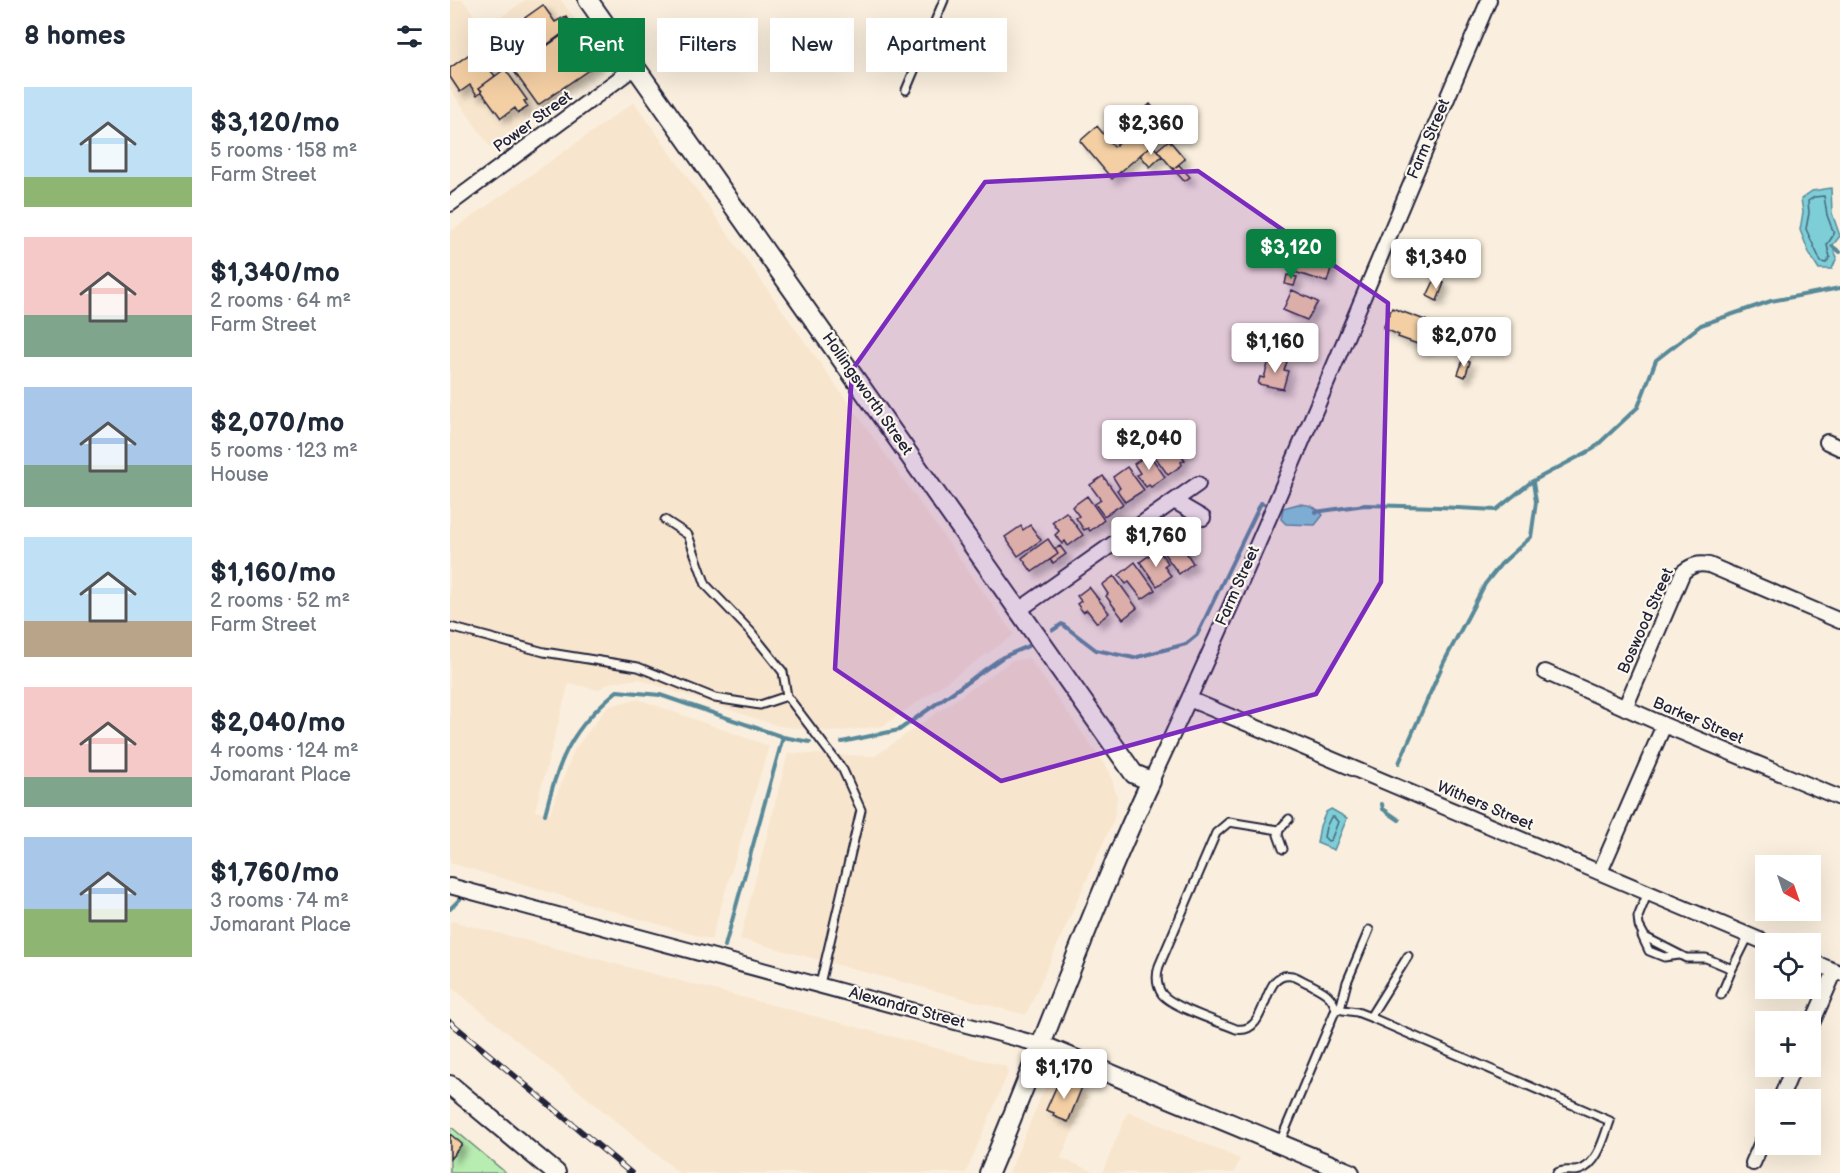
<!DOCTYPE html>
<meta charset="utf-8">
<style>
body{margin:0;font-family:"Balsamiq Sans",sans-serif;background:#f6f6f7;color:#1f2937;height:100vh;display:flex;flex-direction:column;font-size:22px;white-space:nowrap}
*{box-sizing:border-box;margin:0}
p{font-size:20px;color:#747a83}
.icon{flex:none;width:33px;height:33px;fill:none;stroke:currentColor;stroke-width:2;stroke-linecap:round;stroke-linejoin:round}
.map{position:relative;flex:1;overflow:hidden}
.side{display:flex;flex-direction:column;background:#fff;width:450px}
.side>*{flex:none}
.hud{position:absolute;left:18px;top:18px;width:570px;height:54px;display:flex;gap:12px}
.needle{width:39px;rotate:140deg}
.fabs{position:absolute;left:1305px;top:855px;display:grid;gap:12px}
.fabs a{display:grid;place-items:center;width:66px;height:66px;border-radius:0px;background:#fff;box-shadow:0 6px 24px #0002;font-size:30px}
.price{position:absolute;translate:-50% -51px;padding:0 14px;border-radius:6px;background:#fff;color:#222;font-size:20px;line-height:39px;filter:drop-shadow(0 2px 3px #0008)}
.price::after{content:'';position:absolute;left:50%;top:36px;width:18px;height:14px;margin-left:-9px;background:inherit;clip-path:polygon(0 0,100% 0,50% 100%)}
.price.active{background:#0b8043;color:#fff}
ul{padding:0;list-style:none}
li{display:flex;align-items:center;gap:18px;height:150px;padding:0 24px}
li span{display:grid;place-items:center;flex:none;width:168px;height:120px;border-radius:0px;color:#555}
li>.icon{margin-inline-start:auto}
span .icon{width:72px;height:72px;fill:#fffc;stroke-width:1}
li b{font-size:26px}
h2{display:flex;justify-content:space-between;align-items:center;height:72px;padding:0 24px;font-size:26px}
.chip{padding:0 21px;border-radius:0px;background:#fff;box-shadow:0 6px 24px #0002;font-size:21px;line-height:54px}
.chip.active{background:#0b8043;color:#fff}
main{display:flex;flex:1;min-height:0}
.map>svg:first-child{display:block}
.built{fill:#f8e5cd}
.green{fill:#b7edb0;stroke:#6c8876;stroke-width:1.5}
.water{fill:#7dced7;stroke:#598999;stroke-width:1.5}
.lines{fill:none;stroke-linecap:round;stroke-linejoin:round}
.shore{stroke:#466779;stroke-width:1.5}
.stream{stroke:#598999;stroke-width:4}
.building{fill:#f4cfa4;stroke:#22223b;stroke-width:1.5;filter:url(#shadow)}
.lane-casing{stroke:#22223b;stroke-width:11}
.street-casing{stroke:#22223b;stroke-width:18}
.secondary-casing{stroke:#22223b;stroke-width:22}
.lane{stroke:#fbf7ec;stroke-width:7}
.street{stroke:#fbf7ec;stroke-width:14}
.secondary{stroke:#fbf7ec;stroke-width:18}
.rail-casing{stroke:#22223b;stroke-width:6}
.rail{stroke:#fbf7ec;stroke-width:4;stroke-dasharray:11;stroke-linecap:butt}
.marked{fill:#7b2cbf;fill-opacity:0.2;stroke:#7b2cbf;stroke-width:4.5;stroke-linejoin:round}
.labels{text-anchor:middle;dominant-baseline:central;stroke-width:4.5;stroke-linejoin:round;paint-order:stroke}
.street-label{font-size:16px;fill:#22223b;stroke:#fbf7ec}
</style>
<main>
<section class="side">
<h2>8 homes<svg class="icon" aria-label="filters" viewBox="0 0 24 24"><path d="M4 7h16M4 17h16"/><circle cx="9" cy="7" r="2"/><circle cx="15" cy="17" r="2"/></svg></h2>
<ul>
<li><span style="background:linear-gradient(#bfe0f5 75%,#8fb573 0)"><svg class="icon" aria-label="home" viewBox="0 0 24 24"><path d="M3 11l9-7 9 7M6 9v11h12V9"/></svg></span><div><b>$3,120/mo</b><p>5 rooms · 158 m²</p><p>Farm Street</p></div></li>
<li><span style="background:linear-gradient(#f6c9c9 65%,#7fa58c 0)"><svg class="icon" aria-label="home" viewBox="0 0 24 24"><path d="M3 11l9-7 9 7M6 9v11h12V9"/></svg></span><div><b>$1,340/mo</b><p>2 rooms · 64 m²</p><p>Farm Street</p></div></li>
<li><span style="background:linear-gradient(#a9c7e8 65%,#7fa58c 0)"><svg class="icon" aria-label="home" viewBox="0 0 24 24"><path d="M3 11l9-7 9 7M6 9v11h12V9"/></svg></span><div><b>$2,070/mo</b><p>5 rooms · 123 m²</p><p>House</p></div></li>
<li><span style="background:linear-gradient(#bfe0f5 70%,#b9a48a 0)"><svg class="icon" aria-label="home" viewBox="0 0 24 24"><path d="M3 11l9-7 9 7M6 9v11h12V9"/></svg></span><div><b>$1,160/mo</b><p>2 rooms · 52 m²</p><p>Farm Street</p></div></li>
<li><span style="background:linear-gradient(#f6c9c9 75%,#7fa58c 0)"><svg class="icon" aria-label="home" viewBox="0 0 24 24"><path d="M3 11l9-7 9 7M6 9v11h12V9"/></svg></span><div><b>$2,040/mo</b><p>4 rooms · 124 m²</p><p>Jomarant Place</p></div></li>
<li><span style="background:linear-gradient(#a9c7e8 60%,#8fb573 0)"><svg class="icon" aria-label="home" viewBox="0 0 24 24"><path d="M3 11l9-7 9 7M6 9v11h12V9"/></svg></span><div><b>$1,760/mo</b><p>3 rooms · 74 m²</p><p>Jomarant Place</p></div></li>
</ul>
</section>
<div class="map">
<svg width="1390" height="1173" viewBox="0 0 1390 1173">
<defs>
<filter id="shadow"><feDropShadow dx="5.5" dy="5.5" stdDeviation="3" flood-color="#0004"/></filter>
</defs>
<rect width="100%" height="100%" fill="#faefde"/>
<filter id="ink" filterUnits="userSpaceOnUse"><feTurbulence type="fractalNoise" baseFrequency=".0167" numOctaves="2"/><feDisplacementMap in="SourceGraphic" scale="12" xChannelSelector="R" yChannelSelector="G"/><feConvolveMatrix kernelMatrix="1 2 1 2 8 2 1 2 1" color-interpolation-filters="sRGB"/></filter>
<g filter="url(#ink)">
<path class="built" d="M0 0H13L34 29 75 0H111L155 63 40 147 0 89Z
M184 102 564 635 433 726 384 732 328 726 188 679 159 683 148 690 119 683 85 811 100 813 124 750 158 706 188 699 319 746 261 940 0 863V232Z
M579 658 660 772 667 797 664 819 576 1015 290 939 338 753 425 756 561 661Z
M2 921 555 1066 558 1073 516 1173H229L0 986V923Z
M602 1080 638 1096 611 1158 647 1173H559L595 1087Z
M678 1111 790 1159 784 1173H652Z"/>
<path class="green" d="M0 1126 56 1173H0Z"/>
<path class="water" d="M1381 188 1382 213 1390 236 1382 246 1387 257 1382 269H1369L1360 255 1350 230 1353 212 1351 199 1362 191Z
M848 504C859 504 866 507 873 515L865 525 836 524 831 519 833 508Z
M881 809 897 818 884 850 867 843 870 826 876 812Z"/>
<g class="lines">
<path class="shore" d="M1374 196 1377 215 1384 234 1377 245 1380 257 1376 263 1371 262 1356 229 1359 213 1358 201 1364 197Z
M881 817H884L888 822 881 840 878 841 874 837 876 827Z"/>
<path class="stream" d="M1382 246 1390 252
M865 512 915 505 989 507 1046 510 1081 482 1143 449 1188 407 1206 360 1251 325 1321 301 1390 288
M603 630 612 624 646 650 684 658 736 644 747 635 811 503 814 504
M392 742 449 730 553 657 583 644
M949 763 994 662 1035 584 1051 564 1081 537 1086 502 1083 482
M932 804 933 809 949 820
M95 814C109 758 122 728 167 691L210 695 333 737 360 742
M0 909 10 899
M275 946 333 737"/>
</g>
<path class="building" d="M93 5 105 22 116 16 118 20 116 22 120 28 80 57 77 52 78 51 62 27Z
M125 26 150 62 88 105 63 70Z
M35 43 50 63 40 70 45 76 29 88 32 91 27 95 20 85 10 92 0 77V68Z
M55 69 77 100 74 101 78 107 68 113 65 108 51 118 29 88Z
M700 104 721 129 662 179 630 141 647 126 664 147 678 135 667 122 675 115 680 121Z
M719 140 735 159 723 169 707 150Z
M702 145 712 156 700 167 690 155Z
M729 165 740 177 734 181 723 169Z
M845 257 882 265 877 282 841 271Z
M837 275 847 277 844 286 835 284Z
M985 279 994 283 987 301 977 296Z
M842 290 868 302 857 320 833 310Z
M942 308 975 320 985 326 976 347 948 337 949 335 933 328Z
M820 357 837 362 834 370 838 371 833 389 808 384 810 377 814 378Z
M1013 360 1020 362 1015 377 1008 374Z
M716 441 722 450 726 448 735 460 731 462 732 465 718 475 701 451Z
M699 454 715 477 701 487 699 485 696 487 687 475 690 473 684 464Z
M677 467 694 490 675 502 667 490 670 488 663 477Z
M653 476 673 504 654 516 645 504 651 500 640 485Z
M637 496 654 520 640 531 638 528 634 530 626 518 629 516 622 507Z
M616 512 633 535 618 546 615 541 612 544 605 535 609 531 602 522Z
M580 525 591 540 568 556 555 537 571 526 573 530Z
M598 539 608 554 582 572 572 558Z
M727 540 728 542 731 540 740 552 737 554 743 563 729 574 712 551Z
M610 546 616 554 603 563 600 560 608 554 605 549Z
M709 551 718 563 714 566 721 576 707 586 690 562 704 552 706 554Z
M685 562 705 590 692 599 679 582 676 584 669 575Z
M664 576 687 608 673 619 656 596 658 594 652 585Z
M639 587 659 613 647 623 637 610 633 612 627 604 631 601 627 596Z
M617 1080 632 1087 618 1122 603 1116 604 1113 596 1110 608 1083 615 1086Z
M0 1134 12 1144 0 1159Z"/>
<g class="lines">
<g class="lane-casing">
<path id="lane" d="M456 90 494 0
M215 520 238 535 256 585 301 632 333 672 337 696 393 770 411 810 370 984
M0 627 94 652 188 667 265 698 310 705 337 696
M829 830 779 822 766 833 709 966C706 976 706 985 712 994 722 1007 769 1022 786 1029 821 1035 809 970 842 976 848 977 854 982 860 984 873 991 881 994 886 1009
M833 849 828 835 829 830 839 819
M1198 892 1188 917 1189 926 1195 937 1236 958H1256L1282 969 1299 935
M1192 936 1199 951 1214 957 1229 955
M1271 995 1282 969
M890 1009 897 982 919 930
M920 1017 958 956
M830 1142 886 1009 907 1012 920 1017 1160 1121C1154 1137 1148 1164 1130 1170 1122 1173 1115 1168 1107 1173"/>
</g>
<g class="street-casing">
<path id="street" d="M0 204 185 67
M1377 442 1390 448
M724 501 753 518
M569 610 748 484
M1095 672 1214 725 1390 798
M739 699 1319 944
M1175 708 1233 572C1242 565 1248 563 1259 565L1390 621
M701 781C821 524 927 261 1039 0
M1150 872 1214 725
M0 886 591 1045
M1360 961 1390 973
M1360 1028 1385 971
M1330 1100 1344 1066
M1303 1163 1316 1133"/>
</g>
<g class="secondary-casing">
<path id="secondary" d="M138 0 684 774 701 781C641 909 594 1043 539 1173
M591 1045 900 1173
M0 1085 106 1173"/>
</g>
<use href="#lane" class="lane"/>
<use href="#street" class="street"/>
<use href="#secondary" class="secondary"/>
<g class="rail-casing">
<path id="rail" d="M0 1022 181 1173"/>
</g>
<use href="#rail" class="rail"/>
</g>
</g>
<path class="marked" d="M748 171 938 303 931 582 866 694 551 781 385 669 402 370 535 182Z"/>
<g class="labels">
<g class="street-label">
<text transform="translate(83 122) rotate(-36)">Power Street</text>
<text transform="translate(979 139) rotate(-67)">Farm Street</text>
<text transform="translate(417 394) rotate(55)">Hollingsworth Street</text>
<text transform="translate(788 586) rotate(-66)">Farm Street</text>
<text transform="translate(1196 621) rotate(-66)">Boswood Street</text>
<text transform="translate(1248 721) rotate(23)">Barker Street</text>
<text transform="translate(1035 806) rotate(23)">Withers Street</text>
<text transform="translate(457 1008) rotate(15)">Alexandra Street</text>
</g>
</g>
</svg>
<div class="fabs">
<a><svg class="needle" viewBox="-14 -14 28 28"><path d="M0-13l5 13h-10z" fill="#e53935"/><path d="M0 13l5-13h-10z" fill="#747a83"/></svg></a>
<a><svg class="icon" aria-label="locate" viewBox="0 0 24 24"><circle cx="12" cy="12" r="6"/><path d="M12 2v4M12 18v4M2 12h4M18 12h4"/></svg></a>
<a>+</a>
<a>−</a>
</div>
<b class="price" style="left:701px;top:156px">$2,360</b>
<b class="price active" style="left:841px;top:280px">$3,120</b>
<b class="price" style="left:986px;top:290px">$1,340</b>
<b class="price" style="left:1014px;top:368px">$2,070</b>
<b class="price" style="left:825px;top:374px">$1,160</b>
<b class="price" style="left:699px;top:471px">$2,040</b>
<b class="price" style="left:706px;top:568px">$1,760</b>
<b class="price" style="left:614px;top:1100px">$1,170</b>
<div class="hud">
<a class="chip">Buy</a>
<a class="chip active">Rent</a>
<a class="chip">Filters</a>
<a class="chip">New</a>
<a class="chip">Apartment</a>
</div>
</div>
</main>
